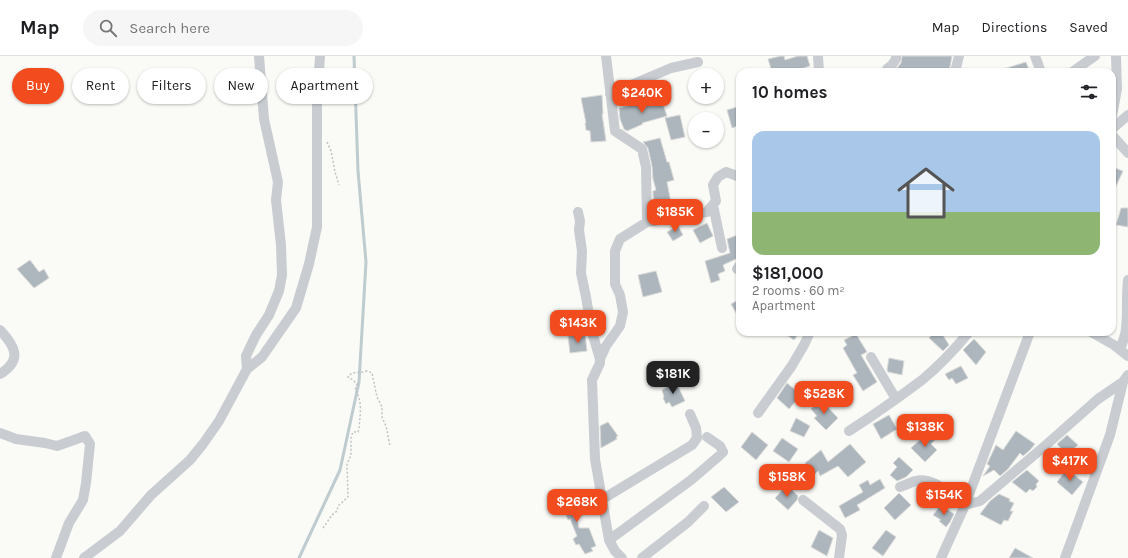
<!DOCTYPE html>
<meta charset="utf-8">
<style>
body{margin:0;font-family:Karla,sans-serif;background:#f6f6f6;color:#202124;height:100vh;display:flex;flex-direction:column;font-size:15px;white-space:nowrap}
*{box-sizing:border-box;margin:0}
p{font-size:13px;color:#757577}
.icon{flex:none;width:22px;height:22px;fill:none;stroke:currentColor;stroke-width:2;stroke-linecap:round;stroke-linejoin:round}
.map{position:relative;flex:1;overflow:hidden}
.sheet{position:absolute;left:736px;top:12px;width:380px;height:268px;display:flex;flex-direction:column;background:#fff;border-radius:12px;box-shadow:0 1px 3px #0004}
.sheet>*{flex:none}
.top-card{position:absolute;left:12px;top:12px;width:380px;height:36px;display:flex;gap:8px}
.controls{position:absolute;left:688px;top:12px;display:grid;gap:8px}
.controls a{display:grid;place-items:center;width:36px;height:36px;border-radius:50%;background:#fff;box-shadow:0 1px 3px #0004;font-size:20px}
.price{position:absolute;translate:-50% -34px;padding:0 9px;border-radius:8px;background:#f24b1e;color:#fff;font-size:13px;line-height:26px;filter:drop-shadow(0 1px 2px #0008)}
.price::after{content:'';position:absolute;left:50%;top:24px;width:12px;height:9px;margin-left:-6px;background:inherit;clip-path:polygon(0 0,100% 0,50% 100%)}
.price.active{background:#222;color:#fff}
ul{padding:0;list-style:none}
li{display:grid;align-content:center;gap:8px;height:212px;padding:0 16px}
li span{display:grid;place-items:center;height:124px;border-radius:12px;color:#555}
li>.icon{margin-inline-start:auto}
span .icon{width:72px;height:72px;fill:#fffc;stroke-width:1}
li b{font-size:17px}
h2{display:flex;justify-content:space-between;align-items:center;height:48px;padding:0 16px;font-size:17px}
.chip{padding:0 14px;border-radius:18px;background:#fff;box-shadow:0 1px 3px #0004;font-size:14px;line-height:36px}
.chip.active{background:#f24b1e;color:#fff}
header{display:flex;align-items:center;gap:24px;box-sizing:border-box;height:56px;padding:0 20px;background:#fff;border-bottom:1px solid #e0e0e0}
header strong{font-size:19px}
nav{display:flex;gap:22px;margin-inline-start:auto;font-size:14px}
.search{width:280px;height:36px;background:#f6f6f6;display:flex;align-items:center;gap:10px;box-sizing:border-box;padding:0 14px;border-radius:22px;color:#757577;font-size:15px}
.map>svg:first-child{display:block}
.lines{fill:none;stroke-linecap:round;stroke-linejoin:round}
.stream{stroke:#becbcf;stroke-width:3}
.building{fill:#adb6bd;stroke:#dbdbd9}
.path{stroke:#c0c3c5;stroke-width:1.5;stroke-dasharray:2 2;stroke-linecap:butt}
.minor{stroke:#c9cdd1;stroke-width:10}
</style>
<header>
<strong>Map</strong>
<div class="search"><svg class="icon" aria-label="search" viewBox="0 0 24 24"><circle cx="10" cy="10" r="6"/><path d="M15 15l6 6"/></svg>Search here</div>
<nav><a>Map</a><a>Directions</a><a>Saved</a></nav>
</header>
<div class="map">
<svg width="1128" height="502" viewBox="0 0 1128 502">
<rect width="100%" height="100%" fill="#fafaf7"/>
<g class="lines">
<path class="stream" d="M299 502 340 414 359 326 366 206 358 115 354 0"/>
</g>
<path class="building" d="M781 0H784L785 4 798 0H807L810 10 791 16H772L768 3Z
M902 0H952L949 16H894L901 7Z
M1026 6 1030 16H998L997 15Z
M602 39 603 58H602L606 85 591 86 590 75 586 74 585 67H586L581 42Z
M661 42 667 60 642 67 643 68 627 75 624 73 620 63 619 52Z
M740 50V69L732 72 727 54Z
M680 59 685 81 671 84 665 62Z
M660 82 667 106H669L674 124 667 126 672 152 656 155 653 139V135L656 134 653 123 652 110 648 92 643 86Z
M1112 111 1123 115 1112 139Z
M1121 152H1128V171L1116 169Z
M707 167 713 180 700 187 693 174Z
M678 170 683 179 673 185 667 176Z
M740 178V201L723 209 725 215 718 218 720 224 711 227 705 205 730 197 727 183Z
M30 204 39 216 44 213 49 222 34 232 17 213Z
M656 215 662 236 643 241 638 219Z
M740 243V264L731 248Z
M782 276H800L794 284Z
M934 276H941L949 289 943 295 929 282Z
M585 278 587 295 570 297 568 280Z
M856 278 867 296 861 299 877 326 863 335 853 319 857 317 843 292 847 289 844 284Z
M974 283 986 296 976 309 963 294Z
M889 302 904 305 902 319 888 316 887 314Z
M961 310 968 322 956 328 952 322 949 324 945 318Z
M676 326 685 345 672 351 669 346 666 348 663 342 664 341 662 334Z
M787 327 801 339 789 353 777 342Z
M821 344 838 362 826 374 814 362 817 360 811 353Z
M889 359 897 373 881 383 873 368Z
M796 362 810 370 804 381 790 375Z
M608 366 618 380 616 381 617 383 601 392 600 370Z
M1016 375 1035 388 1030 394 1023 400 1020 397 1008 413 1000 420 994 414 983 420 990 410 987 408 996 389 1003 394Z
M752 376 768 389 756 404 741 391Z
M928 378 935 384 931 388 937 394 925 406 911 392 924 380 925 381Z
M1067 379 1078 389 1067 398 1057 388Z
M782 382 798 393 789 406 773 395Z
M850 388 866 406 848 421 838 410 820 420 818 415 814 419 805 407 821 394 828 406Z
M899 401 913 414 906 421 897 425 890 419 897 411 893 407Z
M1067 413 1083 426 1072 439 1057 426Z
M1027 414 1039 425 1036 428 1037 431 1033 435 1030 433 1026 437 1012 426Z
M880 423 885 432 857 449 860 454 845 462 839 450 863 436 859 429 868 424 870 429Z
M787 429 798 440 797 444 788 454 775 442Z
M724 431 739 446 726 456 711 441Z
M573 436 583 459 577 461 579 472H589L596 490 591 492 593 495 585 498 579 488 576 489 573 483 577 480 570 463 568 464 559 442Z
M899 437 911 449 895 464 884 452Z
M999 438 1010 443 1009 445 1014 447 1010 455H1013L1008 465 1004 464 1001 469 980 458 990 445Z
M941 449 954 458 950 466 946 471 939 465 941 464 933 459Z
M819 474 833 482 827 500 811 491Z
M886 474 896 481 883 500 872 492Z
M1015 492 1033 502H1009Z"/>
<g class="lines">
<path class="path" d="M327 86 331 95 335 116 339 129
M323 472 332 459 337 455 338 450 348 441 347 408 351 399V381L353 376H358L359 372C360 360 363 344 355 334L357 328 353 324 348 321C353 314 359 318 367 315L372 317 377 341 382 351V361L386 370 390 390"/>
<path class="minor" d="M606 0 615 75 642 93 646 111 647 166
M818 0 819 16
M1035 0 1041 16
M887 16V13L892 9 896 3V0
M955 16 959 0
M1072 16 1095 0
M610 38 671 12 698 6
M1112 60 1117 33 1116 0
M1112 73 1128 59
M1112 79 1128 97
M713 149 722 192
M578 156 580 165 579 174 582 195 581 217 586 241 592 276 600 303
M737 213 740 209
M0 274C15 290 23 304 0 318
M1091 276 1114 289 1128 300
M1120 294C1122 287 1126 279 1126 272 1128 256 1126 240 1128 224
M871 301 896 343
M247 313 246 300 256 279 269 259 279 235 282 219 281 189 276 144 278 126 264 63 259 0
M758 357 791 311 804 289 810 276
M849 375C874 359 898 342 922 324 939 310 955 293 969 276
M0 377 16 383 45 387 57 390 85 380 90 388 86 427 83 444 69 467 56 502
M900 431C905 429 910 427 915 425 935 420 950 440 965 449L980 445 1046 389 1098 343 1123 326 1128 319
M601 444 692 389 697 382 696 372 690 358
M803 444 840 473 842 479 839 502
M609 484 691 424 719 400 723 396 720 390 707 381
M84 502 120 475 151 439 190 404 203 388 219 365 247 313 262 301 296 252 309 208 317 171V45L320 0
M622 502 615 495 609 484 595 403 592 324 600 307V303L606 290 620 270 623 256 620 239 615 228V195L620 183 647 166 707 156 716 145 713 129 718 121 726 116 740 121
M642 502 688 466 704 450
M941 502 965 449 1030 276
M1065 502 1110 379 1123 326"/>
</g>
</svg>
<div class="controls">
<a>+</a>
<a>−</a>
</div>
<b class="price" style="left:642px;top:58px">$240K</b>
<b class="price" style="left:675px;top:177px">$185K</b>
<b class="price" style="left:578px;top:288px">$143K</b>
<b class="price active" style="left:673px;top:339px">$181K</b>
<b class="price" style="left:824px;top:359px">$528K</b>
<b class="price" style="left:925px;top:392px">$138K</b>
<b class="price" style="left:1070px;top:426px">$417K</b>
<b class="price" style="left:787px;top:442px">$158K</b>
<b class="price" style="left:944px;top:460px">$154K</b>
<b class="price" style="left:577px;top:467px">$268K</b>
<div class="top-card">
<a class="chip active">Buy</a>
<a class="chip">Rent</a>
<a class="chip">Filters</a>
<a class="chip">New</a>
<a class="chip">Apartment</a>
</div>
<section class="sheet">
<h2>10 homes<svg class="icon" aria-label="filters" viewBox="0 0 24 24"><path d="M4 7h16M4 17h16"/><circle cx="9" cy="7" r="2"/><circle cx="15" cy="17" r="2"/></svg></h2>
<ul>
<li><span style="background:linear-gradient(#a9c7e8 65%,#8fb573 0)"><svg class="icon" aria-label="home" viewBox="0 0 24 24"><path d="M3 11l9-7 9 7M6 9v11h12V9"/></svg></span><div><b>$181,000</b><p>2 rooms · 60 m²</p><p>Apartment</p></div></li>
</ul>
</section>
</div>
